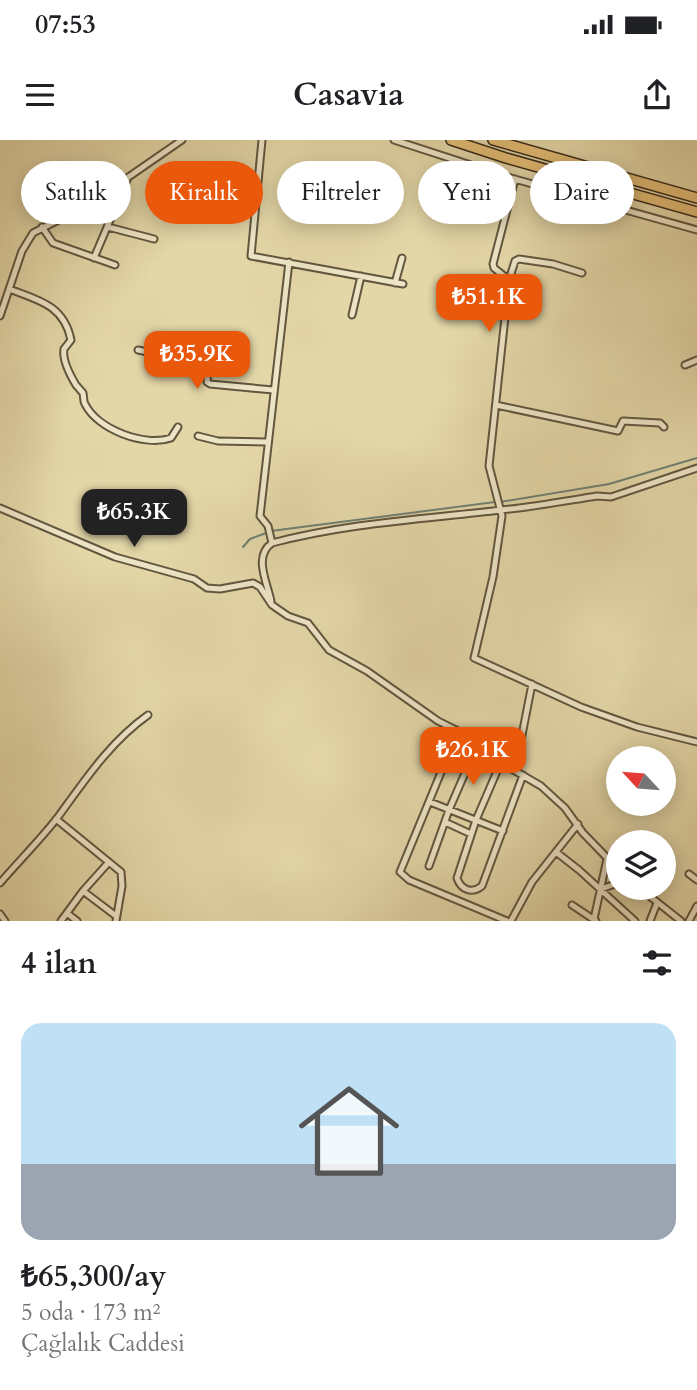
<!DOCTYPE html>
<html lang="tr">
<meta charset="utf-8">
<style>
body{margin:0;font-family:Cardo,serif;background:#f2f2f2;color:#202124;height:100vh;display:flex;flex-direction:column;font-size:26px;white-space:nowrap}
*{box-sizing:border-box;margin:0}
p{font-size:23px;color:#757577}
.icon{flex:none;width:38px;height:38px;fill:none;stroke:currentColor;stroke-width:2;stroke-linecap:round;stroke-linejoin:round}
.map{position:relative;height:781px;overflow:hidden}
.panel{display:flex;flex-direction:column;background:#fff;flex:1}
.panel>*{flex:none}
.banner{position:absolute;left:21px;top:21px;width:656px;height:63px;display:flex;gap:14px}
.needle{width:46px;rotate:296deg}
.buttons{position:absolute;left:606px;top:606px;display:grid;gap:14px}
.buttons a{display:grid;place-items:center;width:70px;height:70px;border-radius:50%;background:#fff;box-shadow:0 4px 18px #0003;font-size:35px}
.price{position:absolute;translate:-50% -60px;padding:0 16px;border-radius:14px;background:#ea580c;color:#fff;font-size:23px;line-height:46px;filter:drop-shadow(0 2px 4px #0008)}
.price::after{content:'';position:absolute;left:50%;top:42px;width:21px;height:16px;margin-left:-10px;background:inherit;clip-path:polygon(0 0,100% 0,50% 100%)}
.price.selected{background:#222;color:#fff}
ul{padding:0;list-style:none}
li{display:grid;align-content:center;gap:14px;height:371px;padding:0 21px}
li+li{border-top:2px solid #e0e0e0}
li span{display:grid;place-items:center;height:217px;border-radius:21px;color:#555}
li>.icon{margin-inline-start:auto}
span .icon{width:126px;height:126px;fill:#fffc;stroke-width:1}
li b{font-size:30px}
h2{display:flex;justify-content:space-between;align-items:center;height:84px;padding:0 21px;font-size:30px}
.chip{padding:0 24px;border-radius:32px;background:#fff;box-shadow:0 4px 18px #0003;font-size:24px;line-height:63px}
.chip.selected{background:#ea580c;color:#fff}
.status{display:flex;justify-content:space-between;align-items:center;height:49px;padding:0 35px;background:#fff;direction:ltr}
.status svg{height:19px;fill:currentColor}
header{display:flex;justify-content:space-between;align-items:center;height:91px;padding:0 21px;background:#fff;font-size:32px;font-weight:800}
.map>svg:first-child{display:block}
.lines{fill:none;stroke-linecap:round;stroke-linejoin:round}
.stream{stroke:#708074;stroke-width:2}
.minor-casing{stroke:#62563f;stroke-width:9}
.highway-casing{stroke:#372b1c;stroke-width:12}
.minor{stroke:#ede4c6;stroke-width:5}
.highway{stroke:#e2bb74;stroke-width:9}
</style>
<div class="status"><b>07:53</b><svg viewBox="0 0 49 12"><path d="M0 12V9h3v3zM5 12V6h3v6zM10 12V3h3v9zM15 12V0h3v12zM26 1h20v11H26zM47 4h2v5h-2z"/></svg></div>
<header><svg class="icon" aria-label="menu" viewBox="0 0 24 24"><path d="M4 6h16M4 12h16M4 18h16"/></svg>Casavia<svg class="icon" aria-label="share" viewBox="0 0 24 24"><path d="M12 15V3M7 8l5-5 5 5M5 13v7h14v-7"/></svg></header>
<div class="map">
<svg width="697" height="781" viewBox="0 0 697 781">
<rect width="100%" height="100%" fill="#e3d6a7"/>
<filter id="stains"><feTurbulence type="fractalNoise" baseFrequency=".00286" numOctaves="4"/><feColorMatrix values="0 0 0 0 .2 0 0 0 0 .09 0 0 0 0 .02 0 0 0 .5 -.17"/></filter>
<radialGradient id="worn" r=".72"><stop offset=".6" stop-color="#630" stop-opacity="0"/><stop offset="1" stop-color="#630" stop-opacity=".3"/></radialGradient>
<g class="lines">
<path class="stream" d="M500 362 609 344 697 318
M271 391 495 362
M243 407 250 399 266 393"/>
<g class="minor-casing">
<path id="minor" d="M262 0 251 116 403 144
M394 0 511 38 697 90
M42 87 53 103 115 125
M108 87 154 99
M94 118 127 40
M582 133 553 124 519 119 515 121 509 140 489 326 502 376 493 437 474 518 581 567 637 587 697 602
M509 140 494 128 493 124 515 39
M395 143 402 118
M9 149C38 160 64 165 71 200L64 209C62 220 70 235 76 245 77 246 82 252 83 253 84 257 83 261 85 264 98 290 145 307 171 298L178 287
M352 175 361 136
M0 176 22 111 33 93 88 65 182 0
M138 210 202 223 208 227 207 242 210 244 273 250
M685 225 697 220
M496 265 618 291 623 281 660 283 664 287
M198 296 218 301 267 302
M0 368 115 417 194 439 207 448 220 449 253 443 260 447 272 465 288 476 308 483 329 510 367 531 438 581 470 597 505 625 541 646 565 668 583 693 618 729
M272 403C347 383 425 379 501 370 533 367 565 361 597 356L611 357 697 328
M271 461C267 442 253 416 272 403L268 386 260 376 289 122
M458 591 400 732 409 740 507 781
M501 622 476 680 457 738C461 750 472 754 482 746L523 635
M515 631 532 544
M430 662 503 691
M56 679 121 732 122 746 116 781
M445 682 471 694
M556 712 579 730 635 781
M429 726 449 670 478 603
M689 734 697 740
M0 743C19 721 40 700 58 677 85 640 110 602 148 575
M638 747 681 781
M601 749 618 743
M83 751 116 776
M572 765 596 781
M0 774 5 781
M68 774 77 781
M594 779 607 719
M61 781 83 751 109 722
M511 781 532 742 578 684
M650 781 657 763
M689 781 697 766"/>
</g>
<g class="highway-casing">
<path id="highway" d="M451 0 506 18 697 72
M493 0 697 58"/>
</g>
<use href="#minor" class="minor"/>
<use href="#highway" class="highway"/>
</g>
<rect width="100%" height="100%" filter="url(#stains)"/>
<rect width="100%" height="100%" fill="url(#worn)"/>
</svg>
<div class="buttons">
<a><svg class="needle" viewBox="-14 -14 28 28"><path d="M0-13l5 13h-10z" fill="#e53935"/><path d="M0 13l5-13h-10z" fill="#757577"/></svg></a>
<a><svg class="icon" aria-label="layers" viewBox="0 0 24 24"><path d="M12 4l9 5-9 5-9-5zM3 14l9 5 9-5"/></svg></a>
</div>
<b class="price" style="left:489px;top:194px">₺51.1K</b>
<b class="price" style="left:197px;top:251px">₺35.9K</b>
<b class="price selected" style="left:134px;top:409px">₺65.3K</b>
<b class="price" style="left:473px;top:647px">₺26.1K</b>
<div class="banner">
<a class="chip">Satılık</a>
<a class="chip selected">Kiralık</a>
<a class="chip">Filtreler</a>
<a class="chip">Yeni</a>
<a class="chip">Daire</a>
</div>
</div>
<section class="panel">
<h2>4 ilan<svg class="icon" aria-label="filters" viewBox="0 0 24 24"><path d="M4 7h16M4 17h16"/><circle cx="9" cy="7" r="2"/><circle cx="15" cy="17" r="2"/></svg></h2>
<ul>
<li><span style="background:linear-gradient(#bfe0f5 65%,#9aa5b1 0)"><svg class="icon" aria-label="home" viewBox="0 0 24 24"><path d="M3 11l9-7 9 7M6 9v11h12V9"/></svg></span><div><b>₺65,300/ay</b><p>5 oda · 173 m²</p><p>Çağlalık Caddesi</p></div></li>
</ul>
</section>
